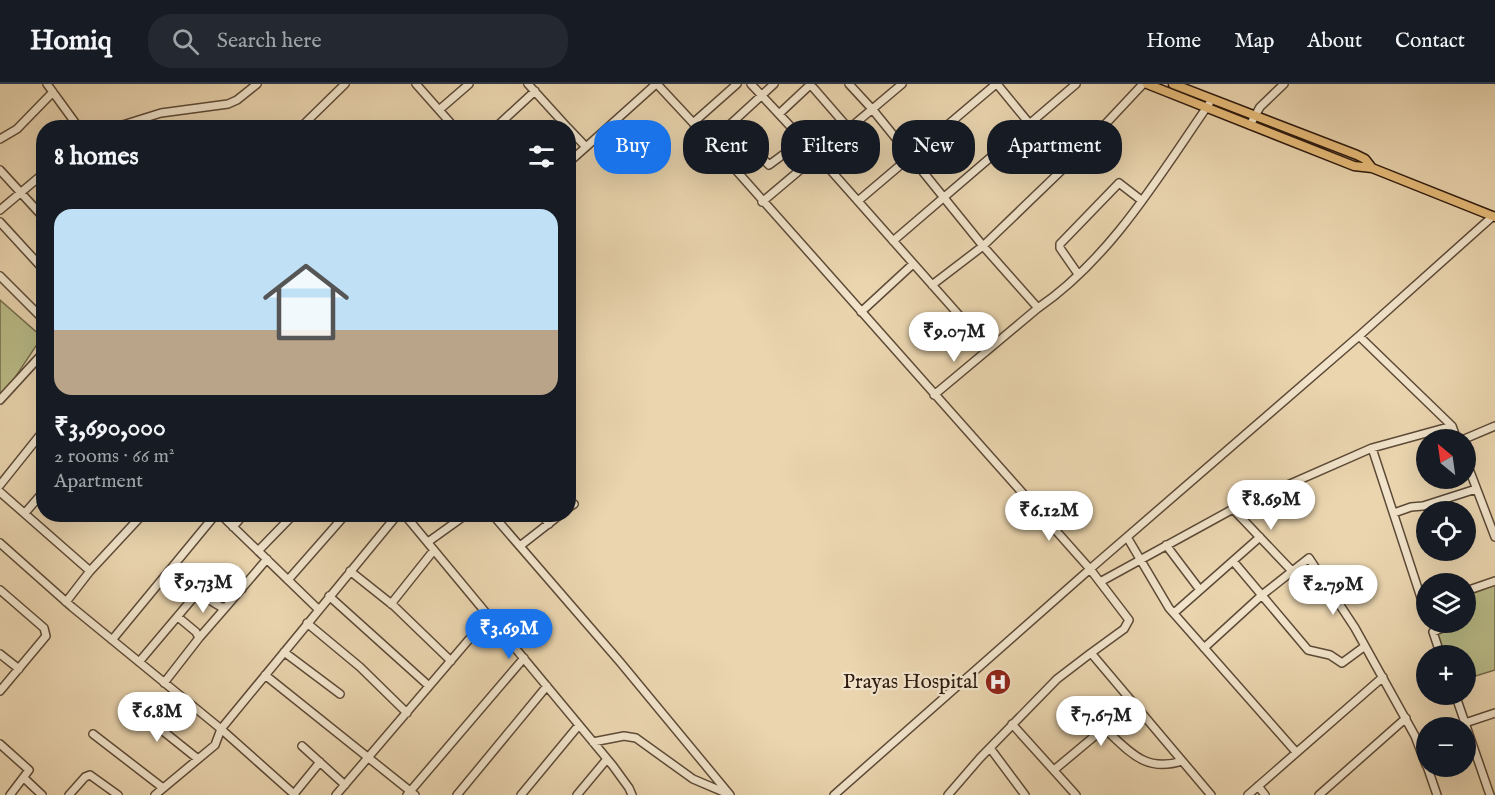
<!DOCTYPE html>
<meta charset="utf-8">
<style>
body{margin:0;font-family:"IM FELL English",serif;background:#242831;color:#f1f3f6;height:100vh;display:flex;flex-direction:column;font-size:22px;white-space:nowrap}
*{box-sizing:border-box;margin:0}
p{font-size:20px;color:#9ea1a6}
.icon{flex:none;width:33px;height:33px;fill:none;stroke:currentColor;stroke-width:2;stroke-linecap:round;stroke-linejoin:round}
.map{position:relative;flex:1;overflow:hidden}
.details{position:absolute;left:36px;top:36px;width:540px;height:402px;display:flex;flex-direction:column;background:#171b24;border-radius:24px;box-shadow:0 6px 24px #0002}
.details>*{flex:none}
.hud{position:absolute;left:594px;top:36px;width:570px;height:54px;display:flex;gap:12px}
.needle{width:39px;rotate:331deg}
.fabs{position:absolute;left:1416px;top:345px;display:grid;gap:12px}
.fabs a{display:grid;place-items:center;width:60px;height:60px;border-radius:50%;background:#171b24;box-shadow:0 6px 24px #0002;font-size:30px}
.price{position:absolute;translate:-50% -51px;padding:0 14px;border-radius:21px;background:#fff;color:#222;font-size:20px;line-height:39px;filter:drop-shadow(0 2px 3px #0008)}
.price::after{content:'';position:absolute;left:50%;top:36px;width:18px;height:14px;margin-left:-9px;background:inherit;clip-path:polygon(0 0,100% 0,50% 100%)}
.price.active{background:#1a73e8;color:#fff}
ul{padding:0;list-style:none}
li{display:grid;align-content:center;gap:12px;height:318px;padding:0 18px}
li+li{border-top:2px solid #363941}
li span{display:grid;place-items:center;height:186px;border-radius:18px;color:#555}
li>.icon{margin-inline-start:auto}
span .icon{width:108px;height:108px;fill:#fffc;stroke-width:1}
li b{font-size:26px}
h2{display:flex;justify-content:space-between;align-items:center;height:72px;padding:0 18px;font-size:26px}
.tag{padding:0 21px;border-radius:24px;background:#171b24;box-shadow:0 6px 24px #0002;font-size:21px;line-height:54px}
.tag.active{background:#1a73e8;color:#fff}
header{display:flex;align-items:center;gap:36px;box-sizing:border-box;height:84px;padding:0 30px;background:#171b24;border-bottom:2px solid #363941}
header strong{font-size:28px}
nav{display:flex;gap:33px;margin-inline-start:auto;font-size:21px}
.search{width:420px;height:54px;background:#242831;display:flex;align-items:center;gap:15px;box-sizing:border-box;padding:0 21px;border-radius:24px;color:#9ea1a6;font-size:22px}
.map>svg:first-child{display:block}
.green{fill:#babc88;stroke:#746c4c;stroke-width:1.5}
.lines{fill:none;stroke-linecap:round;stroke-linejoin:round}
.minor-casing{stroke:#5d4a37;stroke-width:10}
.major-casing{stroke:#2e1b0f;stroke-width:11}
.minor{stroke:#f1e4cb;stroke-width:7}
.major{stroke:#e5ba78;stroke-width:8}
.labels{text-anchor:middle;dominant-baseline:central;stroke-width:4.5;stroke-linejoin:round;paint-order:stroke}
.poi-label{font-size:21px;fill:#2e1b0f;stroke:#f1e4cb;text-anchor:end}
</style>
<header>
<strong>Homiq</strong>
<div class="search"><svg class="icon" aria-label="search" viewBox="0 0 24 24"><circle cx="10" cy="10" r="6"/><path d="M15 15l6 6"/></svg>Search here</div>
<nav><a>Home</a><a>Map</a><a>About</a><a>Contact</a></nav>
</header>
<div class="map">
<svg width="1495" height="711" viewBox="0 0 1495 711">
<rect width="100%" height="100%" fill="#ead5af"/>
<filter id="stains"><feTurbulence type="fractalNoise" baseFrequency=".00333" numOctaves="4"/><feColorMatrix values="0 0 0 0 .2 0 0 0 0 .09 0 0 0 0 .02 0 0 0 .5 -.17"/></filter>
<radialGradient id="worn" r=".72"><stop offset=".6" stop-color="#630" stop-opacity="0"/><stop offset="1" stop-color="#630" stop-opacity=".3"/></radialGradient>
<path class="green" d="M0 216 42 253 0 316Z
M1495 501V586L1466 595V572L1442 571 1434 551 1457 542 1458 539 1466 538V512Z"/>
<g class="lines">
<g class="minor-casing">
<path id="minor" d="M47 0 79 44
M416 0 455 44
M528 0 568 44
M657 0 711 58 1090 485 1359 252 1493 132
M751 0 818 72 989 265
M810 0 850 46
M849 0 873 26 983 162 1038 224 934 311
M997 0 1065 83
M439 26 469 0
M779 30 811 0
M693 39 737 0
M730 41 769 81 803 56
M1250 41 1260 23 1284 0
M113 44 161 29 228 20 237 16 257 0
M300 44 345 0
M495 44 535 7
M568 44 586 63 656 0
M0 55 17 45 53 8
M711 58 774 0
M568 79 586 63
M0 86 44 134
M858 117 996 0
M762 118 902 0
M0 126 44 89
M0 138 44 186
M893 157 1076 0
M1078 190 1060 164V160L1119 99 1141 116
M0 192 44 236
M932 201 983 162 1065 83 1143 0
M1038 224C1111 174 1159 92 1209 20
M861 228 913 180
M1359 252 1452 342 1457 356
M0 316 44 268
M1462 356 1495 342
M1372 364 1426 529
M1466 377 1495 453
M0 401 44 346
M0 408 90 487 66 518
M568 424 574 420
M1233 425 1292 487
M25 429 44 407
M1394 429 1411 423 1423 422 1476 405
M220 430 318 525
M404 430 613 682 629 704 632 711
M492 430 620 578 730 711
M541 430 549 440
M233 443 244 430
M1127 453 1169 524 1296 668
M428 458 467 430
M0 459 72 523 221 645 398 430
M1166 461 1200 506
M520 462 561 430
M258 467 294 430
M1233 477 1308 566 1330 571 1342 579 1365 562
M90 487 143 430
M350 487 394 522 451 577
M288 496 346 430
M1100 498 1233 425 1372 364 1452 342
M0 506 44 544 46 552 0 607
M1466 507 1495 497
M198 509 221 523H226L267 475
M329 512 429 602
M391 520 434 466
M1174 529 1260 453
M307 539 360 583 407 629
M199 554 226 523
M112 556 216 430
M1204 564 1262 511 1309 474 1355 544 1415 652 1426 681
M284 568 340 610
M0 570 19 585
M1441 572 1433 548 1457 538
M139 578 215 488H219L242 505
M265 591 415 711
M164 599 199 554 196 548 178 533
M1455 610 1490 711
M133 623 198 675
M1465 639 1495 629
M1012 640 1076 711
M1104 644C1129 667 1145 689 1182 677
M93 650 163 704
M593 658 624 652 636 654 693 695 726 709
M0 660 29 686 10 711
M302 662 345 701
M990 664 1025 711
M1427 682 1437 711
M1054 686 1133 620
M24 694 42 711
M1258 702 1265 711
M294 710 320 678
M69 711 85 693 90 691 118 711
M155 711 215 661 221 645 295 711
M336 711 489 532
M407 711 524 574
M457 711 547 602
M521 711 579 641
M577 711 607 675
M834 711 1090 485 1129 536 1124 545 1091 569 1211 711
M948 711 980 674 1057 595 1091 569
M1248 711 1383 593
M1319 711 1406 634"/>
</g>
<g class="major-casing">
<path id="major" d="M1147 0 1354 82 1372 84 1495 133
M1173 0 1357 71 1365 75 1372 84"/>
</g>
<use href="#minor" class="minor"/>
<use href="#major" class="major"/>
</g>
<defs>
<g id="hospital-disc" transform="scale(1.35)"><circle r="9.5" fill="#8f2418" stroke="#f1e4cb"/><path d="M-5-5h3v3.5h4V-5h3V5h-3V1.5h-4V5h-3Z" fill="#fff"/></g>
</defs>
<g fill-rule="evenodd">
<use href="#hospital-disc" x="998" y="598"/>
</g>
<g class="labels">
<g class="poi-label">
<text x="978" y="598">Prayas Hospital</text>
</g>
</g>
<rect width="100%" height="100%" filter="url(#stains)"/>
<rect width="100%" height="100%" fill="url(#worn)"/>
</svg>
<div class="fabs">
<a><svg class="needle" viewBox="-14 -14 28 28"><path d="M0-13l5 13h-10z" fill="#e53935"/><path d="M0 13l5-13h-10z" fill="#9ea1a6"/></svg></a>
<a><svg class="icon" aria-label="locate" viewBox="0 0 24 24"><circle cx="12" cy="12" r="6"/><path d="M12 2v4M12 18v4M2 12h4M18 12h4"/></svg></a>
<a><svg class="icon" aria-label="layers" viewBox="0 0 24 24"><path d="M12 4l9 5-9 5-9-5zM3 14l9 5 9-5"/></svg></a>
<a>+</a>
<a>−</a>
</div>
<b class="price" style="left:954px;top:279px">₹9.07M</b>
<b class="price" style="left:1271px;top:447px">₹8.69M</b>
<b class="price" style="left:1049px;top:458px">₹6.12M</b>
<b class="price" style="left:203px;top:530px">₹9.73M</b>
<b class="price" style="left:1333px;top:532px">₹2.79M</b>
<b class="price active" style="left:509px;top:576px">₹3.69M</b>
<b class="price" style="left:157px;top:659px">₹6.8M</b>
<b class="price" style="left:1101px;top:663px">₹7.67M</b>
<div class="hud">
<a class="tag active">Buy</a>
<a class="tag">Rent</a>
<a class="tag">Filters</a>
<a class="tag">New</a>
<a class="tag">Apartment</a>
</div>
<section class="details">
<h2>8 homes<svg class="icon" aria-label="filters" viewBox="0 0 24 24"><path d="M4 7h16M4 17h16"/><circle cx="9" cy="7" r="2"/><circle cx="15" cy="17" r="2"/></svg></h2>
<ul>
<li><span style="background:linear-gradient(#bfe0f5 65%,#b9a48a 0)"><svg class="icon" aria-label="home" viewBox="0 0 24 24"><path d="M3 11l9-7 9 7M6 9v11h12V9"/></svg></span><div><b>₹3,690,000</b><p>2 rooms · 66 m²</p><p>Apartment</p></div></li>
</ul>
</section>
</div>
